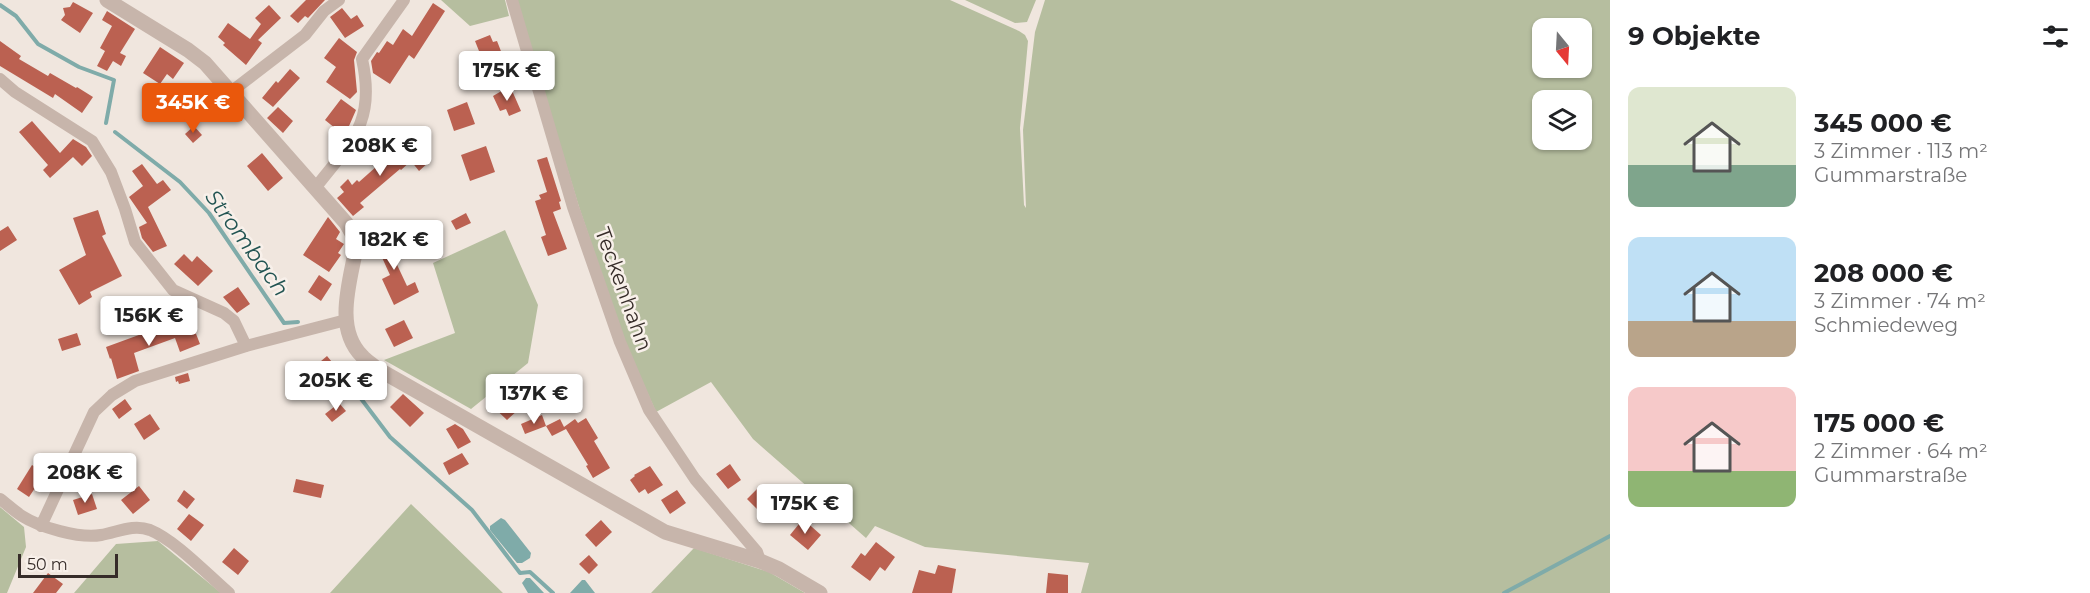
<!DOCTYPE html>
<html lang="de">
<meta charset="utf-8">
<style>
body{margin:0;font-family:Montserrat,sans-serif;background:#f2f2f2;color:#202124;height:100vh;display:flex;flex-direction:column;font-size:22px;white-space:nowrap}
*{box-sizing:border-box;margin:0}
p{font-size:20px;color:#757577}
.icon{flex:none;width:33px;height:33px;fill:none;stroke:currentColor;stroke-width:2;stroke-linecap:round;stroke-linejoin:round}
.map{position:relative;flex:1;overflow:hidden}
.side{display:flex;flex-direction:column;background:#fff;width:480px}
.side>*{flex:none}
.needle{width:39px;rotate:162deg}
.fabs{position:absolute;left:1532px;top:18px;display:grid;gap:12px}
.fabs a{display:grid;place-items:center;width:60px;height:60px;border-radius:12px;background:#fff;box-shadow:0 2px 4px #0004;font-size:30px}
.scale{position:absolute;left:18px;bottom:15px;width:100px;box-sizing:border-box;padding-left:6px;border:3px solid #362c29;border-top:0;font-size:16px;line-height:21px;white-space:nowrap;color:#362c29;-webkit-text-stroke:4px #f8f0ea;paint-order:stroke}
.price{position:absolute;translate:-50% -51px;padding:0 14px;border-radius:6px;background:#fff;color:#222;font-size:20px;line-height:39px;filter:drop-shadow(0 2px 3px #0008)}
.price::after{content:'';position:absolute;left:50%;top:36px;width:18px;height:14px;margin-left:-9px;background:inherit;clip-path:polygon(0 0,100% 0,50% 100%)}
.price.selected{background:#ea580c;color:#fff}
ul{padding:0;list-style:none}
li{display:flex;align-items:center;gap:18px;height:150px;padding:0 18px}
li span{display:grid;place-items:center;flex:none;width:168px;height:120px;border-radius:12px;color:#555}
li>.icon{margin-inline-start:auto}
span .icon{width:72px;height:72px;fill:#fffc;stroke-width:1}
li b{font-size:26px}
h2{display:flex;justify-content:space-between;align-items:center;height:72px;padding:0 18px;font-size:26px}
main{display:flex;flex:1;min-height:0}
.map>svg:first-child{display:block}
.green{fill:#b6be9f;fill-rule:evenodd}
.water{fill:#7faba9}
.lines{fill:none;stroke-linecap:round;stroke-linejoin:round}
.stream{stroke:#7faba9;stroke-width:4}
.building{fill:#bb6151}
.minor{stroke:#c7b5ab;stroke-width:12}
.tertiary{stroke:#c7b5ab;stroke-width:15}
.labels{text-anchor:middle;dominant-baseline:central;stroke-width:5;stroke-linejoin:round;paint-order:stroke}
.street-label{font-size:21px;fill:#362c29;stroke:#f8f0ea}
.water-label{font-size:22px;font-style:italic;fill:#225452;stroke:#f8f0ea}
</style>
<main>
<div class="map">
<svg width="1610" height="593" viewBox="0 0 1610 593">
<rect width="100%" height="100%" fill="#f0e6de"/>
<path class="green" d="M441 0H505L509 16 470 26Z
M516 0H950L1019 31 1025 35 1028 41 1020 128 1024 205 1026 208 1023 130 1035 32 1045 0H1610V593H1081L1089 563 925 547 875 526 866 538 753 439 711 382 656 412 624 340 579 207ZM1542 28H1581V68H1542ZM1542 100H1581V140H1542Z
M965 0H1036L1027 22 1015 23Z
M505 230 538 305 528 363 471 409 384 360 455 333 433 263Z
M411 504 503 593H330Z
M0 507 24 527 26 547 7 593H0Z
M158 541 221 593H74L116 544Z
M694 548 769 572 805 593H651Z"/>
<path class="water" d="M501 518 505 520 531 553 530 558 522 563H517L490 530V526Z
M526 578H530L544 593H528L522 583Z
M582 580H585L595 593H570Z"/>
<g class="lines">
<path class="stream" d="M0 5 16 16 38 44 79 67 114 80 106 123
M115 132 180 182 209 213 284 323 298 322
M353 363 359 396 390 437 472 510 520 573 530 572 553 593
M1504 593 1610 536"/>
</g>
<path class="building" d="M306 0H325L308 18 305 16 298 23 290 16Z
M73 2 93 13 80 33 61 20 65 15 63 8 70 7Z
M433 3 445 11 414 59 409 55 390 84 373 73 371 61 377 52 379 53 387 41 393 45 403 29 412 36Z
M269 5 281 18 258 40 262 43 246 65 223 45 225 43 218 37 228 23 250 39 261 24 255 18Z
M342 8 351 19 357 15 364 26 345 38 330 17Z
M107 11 135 29 120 53 126 56 121 66 113 61 107 71 97 66 105 51 100 48 112 26 102 20Z
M490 35 493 42 497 41 506 64 487 71 475 41Z
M339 38 357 52 354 60 357 92 350 99 326 82 336 67 324 58Z
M0 41 21 56 19 59 48 76 50 73 76 88 77 87 93 97 82 113 55 94 53 98 0 66Z
M160 47 184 63 173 79 167 74 160 84 143 73Z
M518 54 522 66 511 71 506 58Z
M290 69 300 78 273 107 262 98 276 81 278 83Z
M510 86 521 111 509 116 506 109 500 111 493 96Z
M209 87 218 99 194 118 188 109 192 106 190 102Z
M341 99 356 110 346 133 343 130 341 133 325 120Z
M467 102 475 124 454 131 447 110Z
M278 107 293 121 283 133 267 118Z
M32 121 60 153 73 139 86 147 92 156 82 166 73 157 50 178 43 170 48 165 19 132Z
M194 126 202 135 193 143 185 134Z
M410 140 429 162 419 171 411 161 401 170 400 169 360 203 364 207 353 216 337 198 344 192 340 187 348 179 352 185 357 180 359 182 377 166 379 168Z
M486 146 495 172 470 181 461 155Z
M262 153 283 178 268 191 247 166Z
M547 157 561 201 559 202 561 209 553 212 567 249 548 256 541 237 546 235 535 201 541 199 539 195 547 192 537 160Z
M142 164 157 184 163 180 171 190 148 207 167 246 153 252 142 238 139 227 147 223 129 197 143 186 132 171Z
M98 210 106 234 102 236 122 276 90 292 92 297 79 305 59 270 86 255 73 218Z
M466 213 471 223 456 230 451 221Z
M328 217 340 232 336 239 344 244 338 253 341 255 329 272 303 255Z
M8 226 17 240 0 251V231Z
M391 232 400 251 392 254 407 286 415 282 419 292 394 305 382 279 390 275 374 240Z
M184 254 192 262 197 256 213 271 198 286 174 264Z
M319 275 332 284 321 301 308 292Z
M238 287 250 304 237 313 223 297Z
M404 320 413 338 394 347 385 329Z
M191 321 200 344 180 352 175 338 134 353 139 371 117 379 111 358 110 359 106 347 158 328 160 333Z
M77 333 81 345 62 351 58 339Z
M327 356 341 373 315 395 301 378Z
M188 373 190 381 179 384 178 381 176 382 175 377Z
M500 391 518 410 507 420 488 402Z
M403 394 424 413 410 427 390 407Z
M125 399 132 409 119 419 112 409Z
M339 403 346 411 332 422 325 414Z
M150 414 160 429 144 440 134 424Z
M542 415 546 426 525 434 521 424Z
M586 418 598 438 594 441 610 468 593 478 586 466 588 465 566 429 552 436 546 426 560 419 564 427 575 419 578 423Z
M455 424 463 429 471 442 458 449 446 429Z
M462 453 469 464 449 475 443 463Z
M730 464 741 480 728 489 716 474Z
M32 465 45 473 29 497 17 489Z
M650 466 663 485 648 494 645 489 639 493 630 480 635 476 634 475Z
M296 479 324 485 321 498 293 492Z
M139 486 150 500 133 514 121 500Z
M759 487 774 502 762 514 747 499Z
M184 490 195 499 187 509 177 501Z
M677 490 686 503 670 514 661 500Z
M92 494 97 509 78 515 73 500Z
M189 514 204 525 191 541 177 529Z
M803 519 821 535 808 550 790 535Z
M601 520 612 532 596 547 585 535Z
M876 542 895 557 885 571 880 567 870 581 851 567 861 553 865 556Z
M234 548 249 561 238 575 222 562Z
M589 555 598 565 589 574 579 564Z
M938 565 956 569 952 593H912L919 570 935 574Z
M48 573 63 584 56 593H33Z
M1048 573 1068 575V593H1046Z"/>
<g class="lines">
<path class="minor" d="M512 0 573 207 620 342 649 410 695 479 757 552 760 561
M0 79 15 92 92 141 111 172 125 209 135 242 173 290 224 313 234 321 246 346
M232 91 305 35 324 11 339 0
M316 187C352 141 376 122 362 59L404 0
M0 499C7 504 14 511 22 516 39 527 80 539 101 535 118 532 133 524 150 530 175 540 208 575 229 593
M41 526 94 412 112 395 135 381 246 346 346 320"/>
<path class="tertiary" d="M107 0 188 50 205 63 346 223 354 237 356 248C350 282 334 328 362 356 366 361 372 364 376 368L665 532 760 561 779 569 820 593"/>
</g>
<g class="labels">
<g class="street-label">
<text transform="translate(624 289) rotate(70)">Teckenhahn</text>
</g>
<g class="water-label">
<text transform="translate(247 243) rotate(54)">Strombach</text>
</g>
</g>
</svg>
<div class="fabs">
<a><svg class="needle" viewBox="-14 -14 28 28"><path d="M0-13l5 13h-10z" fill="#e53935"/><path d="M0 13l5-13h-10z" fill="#757577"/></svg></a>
<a><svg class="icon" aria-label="layers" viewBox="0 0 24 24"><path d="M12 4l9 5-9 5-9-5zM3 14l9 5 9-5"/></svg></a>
</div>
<div class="scale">50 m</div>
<b class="price" style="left:507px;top:102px">175K €</b>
<b class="price selected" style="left:193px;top:134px">345K €</b>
<b class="price" style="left:380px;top:177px">208K €</b>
<b class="price" style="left:394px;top:271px">182K €</b>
<b class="price" style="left:149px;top:347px">156K €</b>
<b class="price" style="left:336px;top:412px">205K €</b>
<b class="price" style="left:534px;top:425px">137K €</b>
<b class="price" style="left:85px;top:504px">208K €</b>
<b class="price" style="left:805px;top:535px">175K €</b>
</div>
<section class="side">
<h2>9 Objekte<svg class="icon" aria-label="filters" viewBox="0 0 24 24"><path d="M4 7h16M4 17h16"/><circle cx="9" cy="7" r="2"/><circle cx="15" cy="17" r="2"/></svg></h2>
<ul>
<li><span style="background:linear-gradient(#dfe7d0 65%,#7fa58c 0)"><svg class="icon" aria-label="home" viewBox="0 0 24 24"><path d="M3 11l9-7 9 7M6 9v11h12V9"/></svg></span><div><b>345 000 €</b><p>3 Zimmer · 113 m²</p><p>Gummarstraße</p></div></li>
<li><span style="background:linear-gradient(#bfe0f5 70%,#b9a48a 0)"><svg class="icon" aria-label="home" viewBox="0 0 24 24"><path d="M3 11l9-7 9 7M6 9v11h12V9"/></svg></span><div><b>208 000 €</b><p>3 Zimmer · 74 m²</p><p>Schmiedeweg</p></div></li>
<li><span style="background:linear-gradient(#f6c9c9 70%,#8fb573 0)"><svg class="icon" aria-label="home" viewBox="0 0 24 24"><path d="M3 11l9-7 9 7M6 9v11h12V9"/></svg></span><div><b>175 000 €</b><p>2 Zimmer · 64 m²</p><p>Gummarstraße</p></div></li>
</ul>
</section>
</main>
